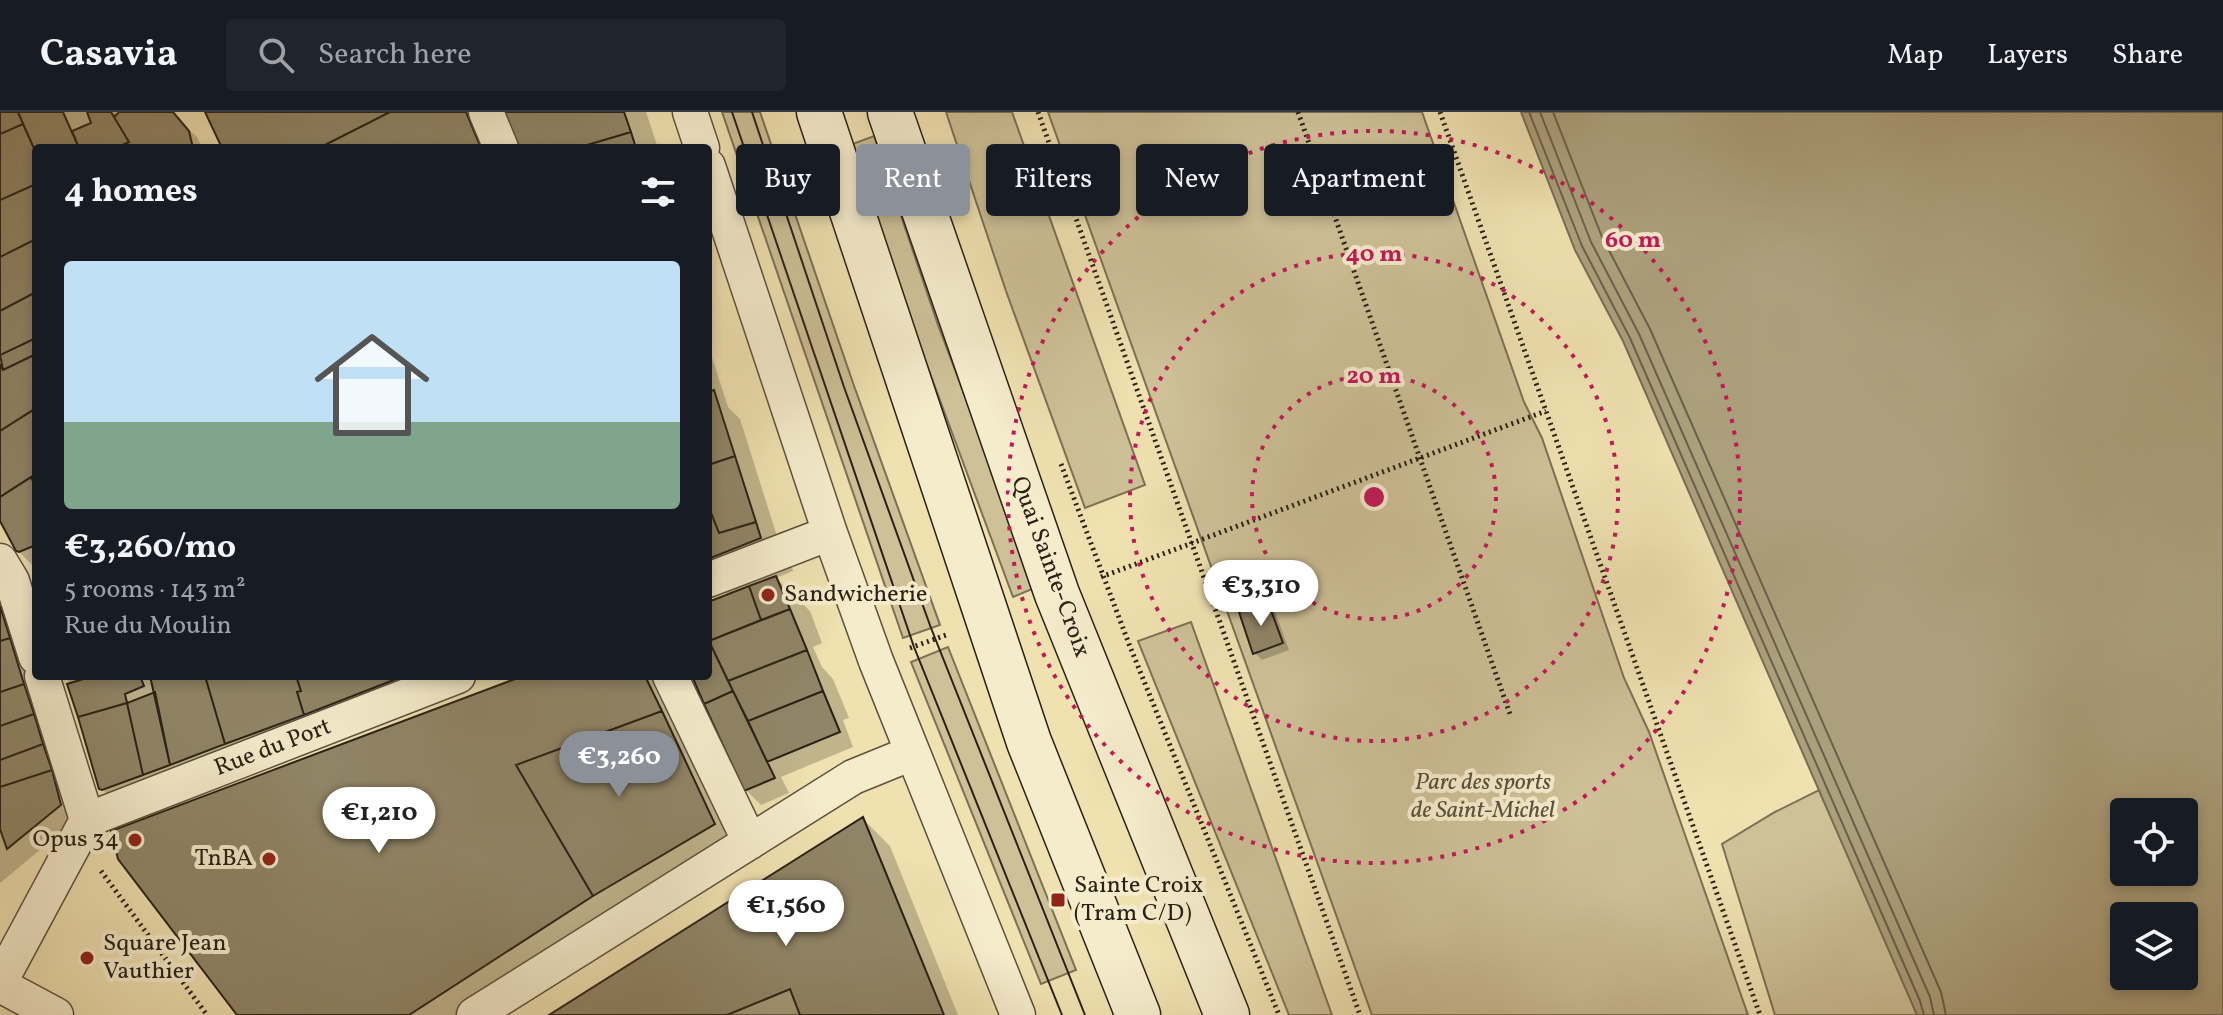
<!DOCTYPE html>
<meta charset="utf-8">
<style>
body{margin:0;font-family:Vollkorn,serif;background:#20242c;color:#f1f3f6;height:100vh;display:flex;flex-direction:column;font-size:30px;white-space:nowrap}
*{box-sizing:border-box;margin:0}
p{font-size:26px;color:#9ea1a6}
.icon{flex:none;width:44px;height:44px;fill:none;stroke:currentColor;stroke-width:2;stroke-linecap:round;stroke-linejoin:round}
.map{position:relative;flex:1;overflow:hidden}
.details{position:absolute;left:32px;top:32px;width:680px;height:536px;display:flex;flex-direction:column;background:#171b24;border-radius:8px;box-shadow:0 4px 12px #0003}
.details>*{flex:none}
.guide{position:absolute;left:736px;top:32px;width:760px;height:72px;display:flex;gap:16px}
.fabs{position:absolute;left:2110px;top:686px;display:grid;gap:16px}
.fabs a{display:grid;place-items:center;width:88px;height:88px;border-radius:8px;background:#171b24;box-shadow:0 4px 12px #0003;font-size:40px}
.price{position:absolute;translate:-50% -68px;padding:0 18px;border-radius:28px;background:#fff;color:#222;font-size:26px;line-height:52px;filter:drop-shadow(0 2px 4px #0008)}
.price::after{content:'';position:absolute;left:50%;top:48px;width:24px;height:18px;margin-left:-12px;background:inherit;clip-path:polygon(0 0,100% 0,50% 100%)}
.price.on{background:#8c9099;color:#fff}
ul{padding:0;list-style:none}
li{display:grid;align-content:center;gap:16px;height:424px;padding:0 32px}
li+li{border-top:2px solid #363941}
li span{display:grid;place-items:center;height:248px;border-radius:8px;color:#555}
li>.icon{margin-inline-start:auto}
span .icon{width:144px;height:144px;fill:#fffc;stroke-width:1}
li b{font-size:34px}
h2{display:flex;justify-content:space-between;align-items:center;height:96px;padding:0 32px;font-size:34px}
.pill{padding:0 28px;border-radius:8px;background:#171b24;box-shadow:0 4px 12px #0003;font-size:28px;line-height:72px}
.pill.on{background:#8c9099;color:#fff}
header{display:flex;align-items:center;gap:48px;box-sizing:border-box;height:112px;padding:0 40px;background:#171b24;border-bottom:2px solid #363941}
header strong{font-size:38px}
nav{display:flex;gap:44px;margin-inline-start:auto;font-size:28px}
.search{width:560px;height:72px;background:#20242c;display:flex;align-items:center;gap:20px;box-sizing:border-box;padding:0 28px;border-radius:8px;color:#9ea1a6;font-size:30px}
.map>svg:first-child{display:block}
.green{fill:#cec097;stroke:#7c7056;stroke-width:2}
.water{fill:#aca07c;stroke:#786d53;stroke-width:2;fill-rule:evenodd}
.shadow{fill:#0003}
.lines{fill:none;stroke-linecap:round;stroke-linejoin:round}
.shore{stroke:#6a6049;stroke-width:2}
.building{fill:#908567;stroke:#292116;stroke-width:2}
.street-casing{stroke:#5b513d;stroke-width:37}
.secondary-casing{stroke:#292116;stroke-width:47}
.path{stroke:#292116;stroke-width:5;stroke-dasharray:2 4;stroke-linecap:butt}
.street{stroke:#f5eccc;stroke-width:34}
.secondary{stroke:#f5eccc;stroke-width:44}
.tram{stroke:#292116;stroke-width:2}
.ring{fill:none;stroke:#c2185b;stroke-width:4;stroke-dasharray:4 8}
.poi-dot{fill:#8f2418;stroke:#f5eccc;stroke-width:3}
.labels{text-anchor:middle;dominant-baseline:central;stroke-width:8;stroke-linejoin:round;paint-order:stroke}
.street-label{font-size:24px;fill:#292116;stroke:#f5eccc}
.poi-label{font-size:24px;fill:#292116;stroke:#f5eccc;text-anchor:start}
.park-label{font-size:24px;font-style:italic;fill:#5b513d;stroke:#f5eccc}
.centre{fill:#c2185b;stroke:#f5eccc;stroke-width:4}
.ring-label{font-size:24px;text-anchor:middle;font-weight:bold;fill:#c2185b;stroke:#f5eccc;stroke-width:8;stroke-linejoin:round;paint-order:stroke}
</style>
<header>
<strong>Casavia</strong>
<div class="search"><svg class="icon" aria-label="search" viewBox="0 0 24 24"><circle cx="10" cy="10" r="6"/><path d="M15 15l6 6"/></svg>Search here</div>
<nav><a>Map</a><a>Layers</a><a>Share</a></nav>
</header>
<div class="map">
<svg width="2223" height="903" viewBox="0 0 2223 903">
<rect width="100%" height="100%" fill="#f0e1b1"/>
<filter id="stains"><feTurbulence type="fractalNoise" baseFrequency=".0025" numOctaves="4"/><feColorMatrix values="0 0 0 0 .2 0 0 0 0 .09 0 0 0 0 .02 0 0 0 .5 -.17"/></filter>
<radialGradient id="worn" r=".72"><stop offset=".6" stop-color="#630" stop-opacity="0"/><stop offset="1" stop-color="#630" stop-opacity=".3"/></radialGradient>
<path class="green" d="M722 0H760L853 271 940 513 903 526Z
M946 0H1012L1145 373 1085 396 1006 179Z
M1048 0H1422L1524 290 1542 326 1624 566 1649 620 1748 903H1372Z
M874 24 938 213 1037 475 1013 485 915 221 850 33Z
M1191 510 1332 903H1289L1138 529Z
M948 535 1076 858 1041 872 911 550Z
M1819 678 1913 892 1917 903H1775L1722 732 1775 700Z
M790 877 800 903H727Z"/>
<path class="water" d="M1521 0H2223V903H1917L1623 229 1575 138ZM2124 700H2184V760H2124ZM2124 804H2184V864H2124Z"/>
<path class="shadow" d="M0 0H116L118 4 125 0H169L197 25 202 36H36V457L17 438 0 406Z
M207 0H485L496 36H225Z
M504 0H646L658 36H520Z
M708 233 728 295 740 307 782 440 789 446 793 459 776 466 810 499 822 531 813 535 822 555 833 567 849 606 843 608 853 635 781 665 789 681 761 693 746 678 695 564H708V492L729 484 708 463Z
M0 475 75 709 0 771Z
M1267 492 1275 499 1289 538 1262 548 1255 541Z
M67 564H434L117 691 101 676Z
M529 564H657L735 734 477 903H239Z
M863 707 890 734 958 903H553Z"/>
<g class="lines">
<path class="shore" d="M1529 0 1582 134 1630 226 1920 889 1924 903
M1540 0 1591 130 1639 222 1930 885 1934 903
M1553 0 1602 125 1650 217 1941 880 1946 903"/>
</g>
<path class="building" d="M0 0H18L23 12 0 22Z
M18 0H63L79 36H36V41Z
M87 0H111L129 30 116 36H79L72 19 91 11Z
M119 0H173L189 19 193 36H116L129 30 114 5Z
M205 0H390L319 36H222Z
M390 0H466L481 36H319Z
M502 0H624L631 20 577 36H520Z
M23 12 36 41V72L0 88V22Z
M631 20 636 36H577Z
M36 72V127L0 145V88Z
M36 127V180L0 199V145Z
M36 180V226L0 243V199Z
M36 226V242L3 258 0 243Z
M36 242V296L0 319V252L3 258Z
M714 278 735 344 708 353V280Z
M35 297 36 362 0 385V319Z
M735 344 756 410 719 421 708 393V353Z
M31 365 36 375V433L19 440 16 439 0 409V385Z
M708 393 719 421 756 410 761 426 708 447Z
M776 464 790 497 761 508 749 474Z
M749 474 761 508 709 529 708 490Z
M1268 490 1283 531 1253 542 1239 500Z
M0 494 10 526 0 529Z
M790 497 807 538 728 569 709 529Z
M10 526 24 572 0 580V529Z
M708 527 733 579 704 592 692 564H708Z
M807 538 823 579 748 609 728 569Z
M93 564H140L144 574 125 582 127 591 78 605 67 572Z
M150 564H205L225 632 170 653Z
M205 564H296L301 579 297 580 304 603 225 632Z
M296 564H404L304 603 297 580 301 579Z
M523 564H645L662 599 516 653 593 784 409 903H237L118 747 111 719Z
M24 572 34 602 0 614V580Z
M733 579 775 666 744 679 704 592Z
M823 579 840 620 767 650 748 609Z
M155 580 170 653 143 663 127 591Z
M127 591 143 663 102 678 99 677 78 605Z
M662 599 715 712 593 784 516 653Z
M34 602 43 632 0 648V614Z
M43 632 52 658 0 675V648Z
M52 658 61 693 7 737 0 717V675Z
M863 705 944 903H800L790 877 727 903H549Z"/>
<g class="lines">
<g class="street-casing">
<path id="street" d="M486 0 501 36
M690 0 702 36
M708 54 830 421 876 549 1018 903
M0 449 12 469 36 545
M708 468 830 421
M42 564 87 708
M670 564 750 730
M87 708 458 564
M0 870 87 708
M0 873 56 903
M474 903 853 665 912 641"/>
</g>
<g class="secondary-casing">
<path id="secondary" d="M819 0 1029 630 1138 903
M890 0 1057 482 1227 903"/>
</g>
<path class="path" d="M1038 0 1360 903
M1298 0 1511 605
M1440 0 1760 903
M1061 352 1129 532 1279 903
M1101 465 1546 299
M910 536 949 522
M101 759 207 903"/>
<use href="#street" class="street"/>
<use href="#secondary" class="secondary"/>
<path class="tram" d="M732 0 914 535 1062 903
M752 0 844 275 931 516 1085 903"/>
</g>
<g class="ring">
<circle cx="1374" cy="385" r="122"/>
<circle cx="1374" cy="385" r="244"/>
<circle cx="1374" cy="385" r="366"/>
</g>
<g class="poi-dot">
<circle cx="768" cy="483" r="8"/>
<circle cx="135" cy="728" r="8"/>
<circle cx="269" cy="747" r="8"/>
<rect x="1050" y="780" width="16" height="16" rx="4"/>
<circle cx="87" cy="846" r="8"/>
</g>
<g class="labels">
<g class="street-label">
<text transform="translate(1050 455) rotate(70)">Quai Sainte-Croix</text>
<text transform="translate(273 636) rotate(-21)">Rue du Port</text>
</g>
<g class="poi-label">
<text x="784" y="483">Sandwicherie</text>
<text x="119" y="728" text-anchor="end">Opus 34</text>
<text x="253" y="747" text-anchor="end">TnBA</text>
<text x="1074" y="774">Sainte Croix<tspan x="1074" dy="28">(Tram C/D)</tspan></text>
<text x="103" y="832">Square Jean<tspan x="103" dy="28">Vauthier</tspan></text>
</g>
<g class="park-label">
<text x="1483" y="671">Parc des sports<tspan x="1483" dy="28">de Saint-Michel</tspan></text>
</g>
</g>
<circle cx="1374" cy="385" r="12" class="centre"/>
<g class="ring-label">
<text x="1633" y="135">60 m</text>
<text x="1374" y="149">40 m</text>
<text x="1374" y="271">20 m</text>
</g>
<rect width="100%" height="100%" filter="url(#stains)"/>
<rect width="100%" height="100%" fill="url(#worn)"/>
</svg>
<div class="fabs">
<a><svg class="icon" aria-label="locate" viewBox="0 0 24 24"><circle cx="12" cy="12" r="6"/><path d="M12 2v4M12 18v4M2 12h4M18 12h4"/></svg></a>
<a><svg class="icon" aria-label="layers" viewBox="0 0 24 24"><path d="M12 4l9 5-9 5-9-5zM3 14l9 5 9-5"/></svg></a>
</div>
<b class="price" style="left:1261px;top:516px">€3,310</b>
<b class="price on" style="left:619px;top:687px">€3,260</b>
<b class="price" style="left:379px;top:743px">€1,210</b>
<b class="price" style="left:786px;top:836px">€1,560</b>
<div class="guide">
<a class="pill">Buy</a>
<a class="pill on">Rent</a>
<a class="pill">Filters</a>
<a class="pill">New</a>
<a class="pill">Apartment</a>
</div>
<section class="details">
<h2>4 homes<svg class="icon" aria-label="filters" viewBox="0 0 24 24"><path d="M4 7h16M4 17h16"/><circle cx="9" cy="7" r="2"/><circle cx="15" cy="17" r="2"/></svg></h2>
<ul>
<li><span style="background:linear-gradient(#bfe0f5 65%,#7fa58c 0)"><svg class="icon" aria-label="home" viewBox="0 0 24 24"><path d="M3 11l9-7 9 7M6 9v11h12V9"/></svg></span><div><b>€3,260/mo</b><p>5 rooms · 143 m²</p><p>Rue du Moulin</p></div></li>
</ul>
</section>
</div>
